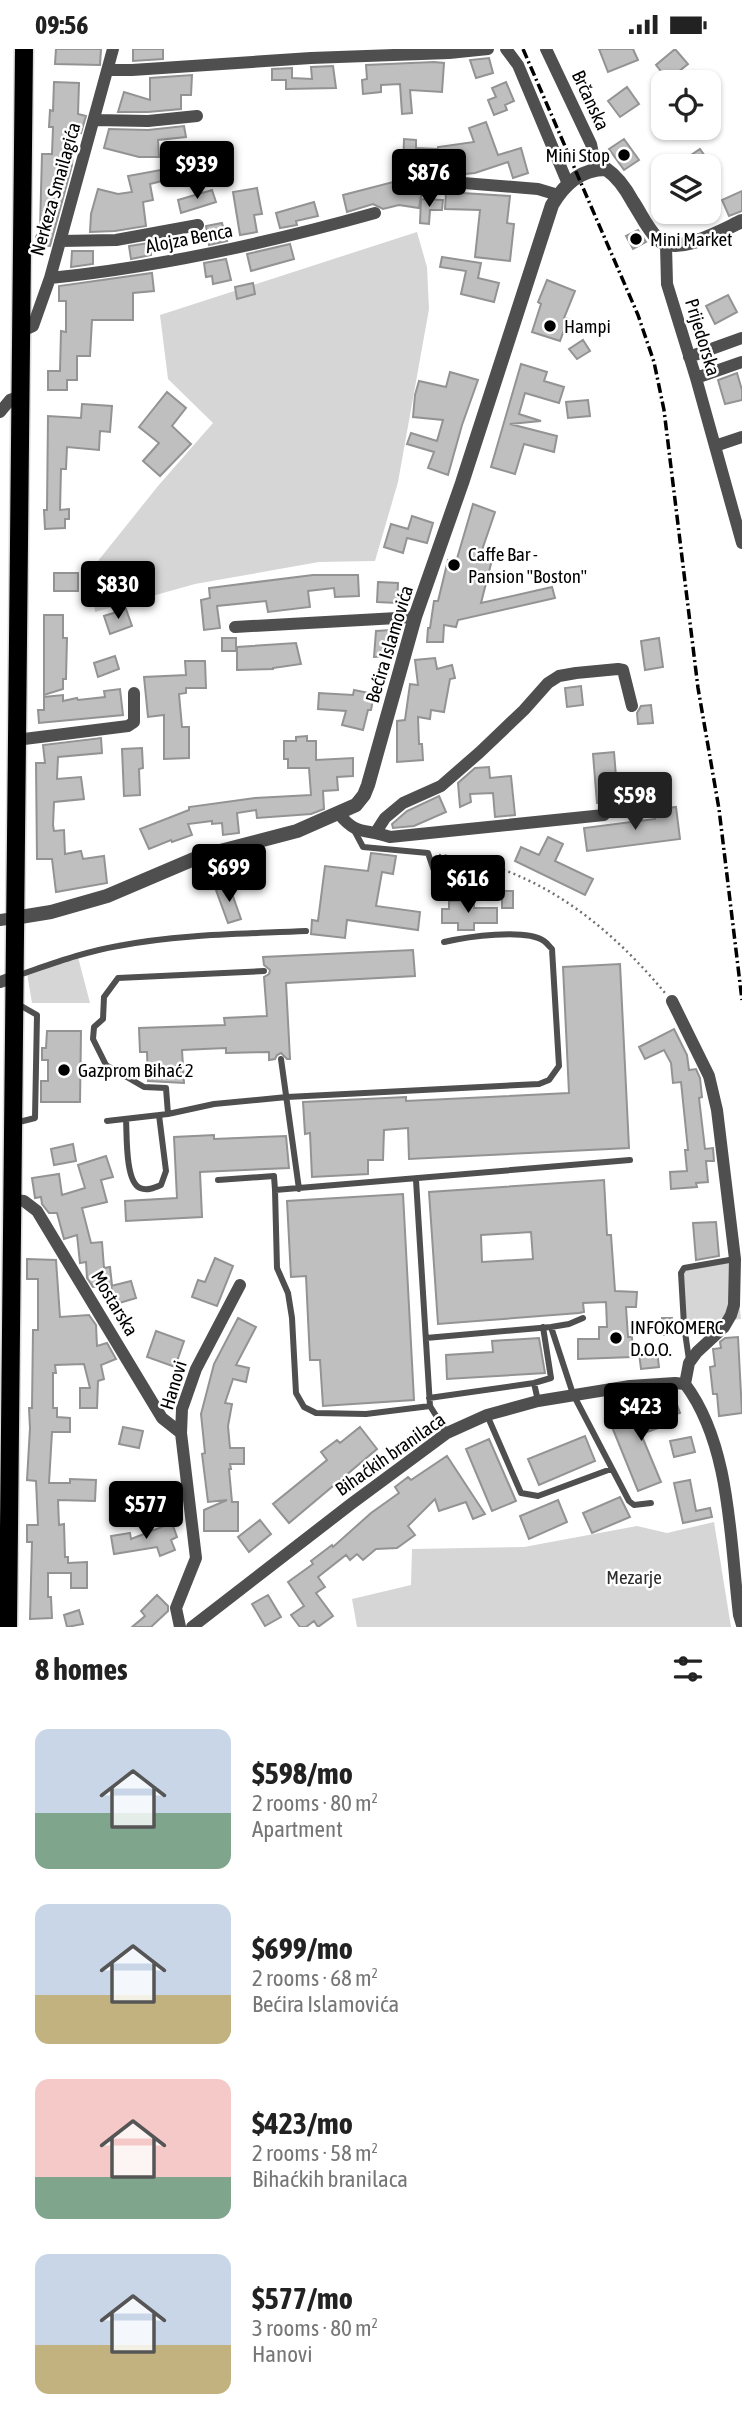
<!DOCTYPE html>
<meta charset="utf-8">
<style>
body{margin:0;font-family:"Asap Condensed",sans-serif;background:#f6f6f6;color:#222;height:100vh;display:flex;flex-direction:column;font-size:26px;white-space:nowrap}
*{box-sizing:border-box;margin:0}
p{font-size:23px;color:#767676}
.icon{flex:none;width:38px;height:38px;fill:none;stroke:currentColor;stroke-width:2;stroke-linecap:round;stroke-linejoin:round}
.map{position:relative;height:1578px;overflow:hidden}
.side{display:flex;flex-direction:column;background:#fff;flex:1}
.side>*{flex:none}
.buttons{position:absolute;left:651px;top:21px;display:grid;gap:14px}
.buttons a{display:grid;place-items:center;width:70px;height:70px;border-radius:14px;background:#fff;box-shadow:0 2px 5px #0004;font-size:35px}
.price{position:absolute;translate:-50% -60px;padding:0 16px;border-radius:7px;background:#000;color:#fff;font-size:23px;line-height:46px;filter:drop-shadow(0 2px 4px #0008)}
.price::after{content:'';position:absolute;left:50%;top:42px;width:21px;height:16px;margin-left:-10px;background:inherit;clip-path:polygon(0 0,100% 0,50% 100%)}
.price.active{background:#222;color:#fff}
ul{padding:0;list-style:none}
li{display:flex;align-items:center;gap:21px;height:175px;padding:0 35px}
li span{display:grid;place-items:center;flex:none;width:196px;height:140px;border-radius:14px;color:#555}
li>.icon{margin-inline-start:auto}
span .icon{width:84px;height:84px;fill:#fffc;stroke-width:1}
li b{font-size:30px}
h2{display:flex;justify-content:space-between;align-items:center;height:84px;padding:0 35px;font-size:30px}
.status{display:flex;justify-content:space-between;align-items:center;height:49px;padding:0 35px;background:#fff;direction:ltr}
.status svg{height:19px;fill:currentColor}
.map>svg:first-child{display:block}
.green{fill:#d6d6d6}
.building{fill:#bfbfbf;stroke:#939393;stroke-width:2;fill-rule:evenodd}
.lines{fill:none;stroke-linecap:round;stroke-linejoin:round}
.primary-casing{stroke:#dbdbdb;stroke-width:21}
.path{stroke:#717171;stroke-width:2.5;stroke-dasharray:2 3.5;stroke-linecap:butt}
.service{stroke:#4f4f4f;stroke-width:6}
.minor{stroke:#4f4f4f;stroke-width:12}
.tertiary{stroke:#4f4f4f;stroke-width:14}
.primary{stroke:#000;stroke-width:18}
.rail{stroke:#000;stroke-width:3.5;stroke-dasharray:10 3.5 2 3.5;stroke-linecap:butt}
.poi-dot{fill:#000;stroke:#fff;stroke-width:2.5}
.labels{text-anchor:middle;dominant-baseline:central;stroke-width:5;stroke-linejoin:round;paint-order:stroke}
.street-label{font-size:19px;fill:#000;stroke:#fff}
.poi-label{font-size:19px;fill:#000;stroke:#fff;text-anchor:start}
.park-label{font-size:19px;fill:#2d2d2d;stroke:#fff}
</style>
<div class="status"><b>09:56</b><svg viewBox="0 0 49 12"><path d="M0 12V9h3v3zM5 12V6h3v6zM10 12V3h3v9zM15 12V0h3v12zM26 1h20v11H26zM47 4h2v5h-2z"/></svg></div>
<div class="map">
<svg width="742" height="1578" viewBox="0 0 742 1578">
<rect width="100%" height="100%" fill="#fff"/>
<path class="green" d="M417 183 427 218 429 260 398 433 375 512 319 513 195 535 95 563 90 522 158 437 213 374 168 330 160 266Z
M78 908 90 954H32L27 924Z
M735 1210 741 1270 684 1276 681 1224 684 1219Z
M714 1473 731 1578H357L352 1550 411 1536 412 1500 524 1498 637 1477 667 1484Z"/>
<path class="building" d="M56 0H101L100 16 55 15Z
M133 0H163V10L133 12Z
M599 0H633L638 11 608 23Z
M675 0 688 15 668 31 656 16Z
M489 9 493 24 476 29 470 11Z
M434 13 444 14 442 43 410 41 412 64 402 65 400 35 381 36V43L363 45 362 31 367 30 366 16Z
M333 17 336 39 286 40V31H272V20L292 19V29L312 30 311 18Z
M192 26 191 46H181V60L148 63H118L124 43 150 51V29Z
M54 33 79 34 78 65 86 67 81 84 75 83 72 116 50 197 37 196 36 188 40 181 42 105H52L53 78H49L50 61 53 62Z
M506 33 514 52 505 56 507 61 494 66 488 51 496 48 492 39Z
M627 38 639 55 620 68 608 52Z
M486 73 498 106 521 99 528 124 513 129 508 113 475 124 465 125 446 124V120H403L404 90 416 91V99L438 100V98L474 93 469 79Z
M184 77 186 88 158 91 159 108H139L104 99 109 80 148 81Z
M624 90 639 111 624 121 609 100Z
M700 100 712 117H675Z
M172 119 174 129 150 135 153 151 143 153 146 177 115 182 90 183 91 165 98 140 118 145 132 143 128 127Z
M393 133 399 137V142H422L419 159 399 156 383 160 373 155 347 163 343 146Z
M257 139 262 165 254 166 257 183 240 186 233 143Z
M212 141 216 153 181 164 178 151Z
M742 142V162L729 167 722 151Z
M446 143 510 147 507 174 514 175 510 212 475 208 480 161 445 160Z
M421 150 443 151 442 161H430L429 175 420 174Z
M314 153 318 167 296 172 297 176 280 179 276 164Z
M222 174 227 192 209 196 206 177Z
M638 181 646 193 633 200 626 187Z
M149 194 151 206 131 210 129 197Z
M290 195 294 210 251 222 247 205Z
M72 202H93V215L71 218Z
M442 208 481 214 478 229 499 234 494 253 461 245 466 222 440 218Z
M226 210 231 231 213 235 212 227 206 228 204 214Z
M152 224 154 242 133 244V271H92L90 307H77V331H67V341H48V322H60L61 282 66 283V252H59V237Z
M547 231 575 242 564 269 568 270 560 292 532 283 541 255 538 253Z
M253 234 255 245 237 250 235 238Z
M728 246 737 263 715 275 706 257Z
M583 291 590 302 577 310 569 300Z
M521 315 547 323 544 332 564 338 559 354 525 344 519 365 541 372 510 375 557 387 554 403 524 395 515 425 491 418Z
M450 323 478 331 462 376 448 426 428 419 434 403 407 395 411 384 437 392 443 371 413 368 415 346 419 332 446 338Z
M737 324 742 341V351L725 355 718 331Z
M167 343 186 359 172 377 191 395 160 427 143 412 159 394 139 378Z
M588 351 590 367 568 369 566 353Z
M82 355 112 357 110 383 100 382 99 401 67 398 66 420H61L60 461 69 460V470H65V479L45 480 44 461H47L48 367 81 369Z
M473 455 495 463 481 504 493 507 481 554 552 538 555 549 458 571 456 578 444 576 443 593H427L428 579H430L434 552H438L448 511 456 513Z
M412 467 433 474 427 494 407 489 403 504 384 498 391 475 408 480Z
M54 524H78V542H54Z
M313 526H358L359 547 335 548 334 539 308 542 310 558 268 563 266 552 217 557 220 579 204 581 201 551 210 549 209 539Z
M378 533 398 534 397 554 377 553Z
M126 560 132 577 110 585 104 567Z
M44 566H63V589H67L66 630H63V640L44 646Z
M390 581V607L374 608 376 582Z
M222 589H236V602H222Z
M659 589 663 618 645 621 641 592Z
M296 594 301 615 273 619V620L237 621V598Z
M115 607 119 620 98 628 94 614Z
M435 609 437 620 452 616 455 629 450 630 444 663 431 661 430 670 418 668 419 695H422L423 711 397 713V672L405 671 410 635 418 636 415 611Z
M185 612H205L206 639H186V644L179 645 182 678H189V709L164 710V666L148 668 144 628 186 626Z
M581 637 583 656 567 658 565 639Z
M120 640 123 666 39 674 38 661H44V648L63 646V652L77 649 78 651 105 648 104 642Z
M354 641 374 645 371 661H368L363 681 342 676 346 662 318 660 319 644 353 646Z
M651 656 653 674 638 675 637 664 641 657Z
M307 687V692H316V711L353 709V727L337 728 338 741 323 742 324 760 311 765 257 769 256 761 237 764 239 784 223 786 222 774 212 775V772L188 775 192 786 172 793 171 791 149 800 140 780 189 761V758L255 749 311 746 309 719H288V710H284V692H296V688Z
M101 689 102 704 58 708 57 730 81 728 84 750 54 753 53 776 54 782 64 781 65 805 81 802 83 810 104 807 107 834 56 843 52 810H37L36 714H45L43 696Z
M142 699 143 719 139 720 140 746 124 747 122 700Z
M614 703 618 752 597 754 593 705Z
M489 718 490 729 511 727 515 766 495 768 493 744 470 745 471 753 460 758 458 734 475 719Z
M439 747 446 763 414 777 393 779 392 775 407 762Z
M676 758 680 790 587 802 584 779 655 770 654 761Z
M548 788 563 795 555 812 593 830 585 846 515 812 521 798 539 806Z
M371 804 396 807 393 825 382 823 376 857 420 863 418 881 347 871 345 889 311 885 312 871 318 872 325 817 368 822Z
M229 836 241 870 228 874 216 841Z
M502 842H513V859H502Z
M474 851V859H497V874H474V881H458V874H442V860H449V852Z
M413 901 415 927 286 934 290 1010H287L281 1004 277 1006 275 1010 269 1011V1003L226 1004V999L182 1001 184 1034 148 1032 147 1003H140L139 979 225 976 224 969 267 967 264 928 269 925 270 921 264 916 263 908Z
M620 915 629 1099 409 1110 408 1079 384 1081 383 1111H368V1125L312 1128 310 1084 305 1085 303 1053 406 1048V1052L569 1044 563 918Z
M674 980 687 1006 689 1021 696 1020 700 1029 702 1048 699 1049 705 1100 713 1099 714 1112H706L708 1133 696 1134 697 1138 671 1140 670 1123 687 1122 685 1101H688L681 1033 673 1034 671 1014 664 1001 645 1010 639 998Z
M47 982H81L80 1053H41V1032H48V1011H42V999H46Z
M214 1086V1090L286 1087 289 1119 200 1123 202 1168 126 1172 125 1152 177 1149 174 1088Z
M73 1095 76 1112 54 1116 51 1100Z
M106 1107 113 1128 101 1131 107 1153 82 1159 91 1194 102 1193 104 1219 110 1218 112 1236 93 1238 87 1229 86 1213 80 1214 77 1186 64 1190 57 1164H49L42 1155 41 1148 35 1149 32 1129 59 1125 62 1146 85 1139 78 1116Z
M604 1131 607 1186H611L615 1242 637 1243 636 1258H626L628 1288H632L633 1308 578 1310V1290H599V1278H607L606 1253 583 1254 584 1263 579 1264 438 1275 429 1143ZM531 1183 533 1210 482 1213 481 1186Z
M403 1145 414 1351 323 1357 320 1311H310L306 1227 291 1228 287 1152Z
M716 1173 719 1207 696 1211 693 1174Z
M215 1209 233 1217 217 1257 192 1248 198 1231 205 1233Z
M27 1210 56 1211 60 1268 89 1266 96 1276 97 1297 107 1294 116 1310 101 1316 104 1330 98 1332 97 1359H80V1339H90L84 1315 55 1316 56 1324H53V1359H57V1368L70 1369V1383H52L49 1434H70V1430L96 1431 95 1452 58 1451 59 1476 64 1475 65 1508H68V1514L87 1513V1539H71V1524H48V1548H51L52 1569 30 1570 32 1493H27V1476H38L36 1432 27 1431 30 1379 29 1359H32L33 1281H38V1230H27Z
M131 1232 136 1249 116 1255 111 1237Z
M238 1269 256 1278 236 1316 249 1319 246 1333 233 1330 225 1354 232 1355 228 1377 230 1399H244V1415H230L231 1420H229L232 1453H238V1482H204V1461L227 1451 208 1453 202 1405 205 1404 201 1365 214 1315Z
M662 1269H672L673 1285 662 1286Z
M156 1282 184 1292 175 1318 147 1308Z
M738 1288 742 1364 719 1367 717 1345H713L710 1318 715 1317 713 1300 721 1299 720 1293 725 1289Z
M539 1289 545 1324 447 1330 446 1306 493 1303 492 1292Z
M657 1302 659 1318 641 1320 639 1304Z
M676 1353 680 1364 656 1372 658 1379 641 1385 661 1433 638 1442 610 1373 632 1364 633 1366 652 1360 653 1361Z
M123 1378 143 1382 139 1399 119 1395Z
M360 1378 377 1400 289 1474 273 1455 327 1411 321 1403 337 1391 340 1394Z
M585 1387 595 1412 539 1436 528 1410Z
M691 1388 695 1403 674 1408 670 1392Z
M489 1390 516 1452 492 1462 466 1400Z
M447 1407 485 1465 473 1470 466 1453 439 1462 435 1450 408 1477 415 1486 397 1499 376 1500 363 1511 357 1505 350 1511 346 1506 318 1528 325 1538 316 1544 333 1567 318 1578 314 1572 306 1578H300L291 1566 304 1557 288 1533 313 1515 311 1512 332 1496 333 1498 371 1464 399 1444 395 1438 408 1428 411 1431Z
M690 1431 696 1462 710 1459 712 1468 683 1474 674 1434Z
M169 1433 170 1455 148 1457 146 1434Z
M620 1448 630 1468 592 1484 583 1464Z
M558 1451 567 1473 529 1490 520 1467Z
M260 1471 271 1485 249 1503 238 1488Z
M172 1474 177 1488 171 1491 175 1501 160 1507 157 1498 114 1505 111 1487 130 1484 131 1490Z
M157 1546 168 1557V1562L151 1578H132L145 1567 141 1562Z
M268 1546 281 1568 265 1577 252 1555Z
M79 1561 83 1575 67 1578 64 1566Z"/>
<g class="lines">
<g class="primary-casing">
<path id="primary" d="M8 1578 24 0"/>
</g>
<path class="path" d="M439 806C532 815 607 874 665 944"/>
<path class="service" d="M354 781 363 798 428 804 441 842
M16 927C49 916 83 903 118 897 179 885 244 885 306 882
M281 1010 299 1140
M168 1065 166 1039 144 1038 106 1016 93 990 94 978 103 970 104 948 118 929 264 922
M126 1070C127 1085 125 1133 140 1139 147 1142 154 1139 161 1136L166 1122 159 1066
M107 1072 168 1065 214 1055 287 1048 539 1035 549 1031 559 1017 552 900C549 897 547 894 544 892 525 879 466 888 444 893
M15 1074 35 1069 37 966 16 954
M218 1131 274 1127 275 1141
M416 1131 430 1357 447 1384
M551 1278 573 1345 629 1452 634 1456 651 1454
M426 1289 551 1278 569 1275 583 1269
M689 1311 684 1276 681 1224 684 1219 735 1210
M534 1334 538 1352
M429 1349 534 1334 551 1329 543 1278
M430 1357 366 1365 316 1364 304 1358 296 1344 292 1269 288 1244 277 1219 275 1141 630 1111
M487 1366 521 1444 538 1447 611 1420"/>
<path class="minor" d="M506 0 518 16 568 135
M546 0 591 95 596 120
M108 21H132L311 9 449 4 488 0
M95 71 148 72 197 67
M401 129 538 140 558 146
M60 192 116 191 198 176
M666 196 667 235 696 329 742 494
M50 229C160 218 268 194 375 164
M22 282 33 277 50 229 113 0
M689 308 742 289
M696 329 742 313
M0 363 10 351 21 347
M715 397 742 388
M235 578 415 568
M16 691 128 677 134 673V644
M339 765C357 787 364 779 390 788L604 766
M376 783 385 769 403 754 441 737 480 703 524 661 548 634 559 627 576 624 618 620 623 621 632 657
M0 871 14 869
M0 933 14 928
M672 952 709 1027 717 1061 735 1210 734 1256 731 1266 724 1278 697 1303 689 1314 685 1335
M13 1151 24 1152 37 1162 162 1369 181 1384
M685 1335C731 1396 730 1492 739 1566L742 1576
M180 1578 176 1559 196 1509 181 1384 182 1360 196 1320 240 1236
M192 1578 351 1455 447 1384 487 1366 538 1352 630 1337 675 1334 685 1335"/>
<path class="tertiary" d="M14 869 51 863 107 847 201 807 297 782 356 756 364 746 368 736 415 568 462 434 552 156C564 136 580 120 606 120 618 128 626 140 633 153 641 165 647 179 657 189 675 209 722 181 742 172"/>
<use href="#primary" class="primary"/>
<path class="rail" d="M523 0 638 266 654 313 664 361 698 639 719 760 742 951"/>
</g>
<g class="poi-dot">
<circle cx="624" cy="106" r="7"/>
<circle cx="636" cy="190" r="7"/>
<circle cx="550" cy="277" r="7"/>
<circle cx="454" cy="516" r="7"/>
<circle cx="64" cy="1021" r="7"/>
<circle cx="616" cy="1289" r="7"/>
</g>
<g class="labels">
<g class="street-label">
<text transform="translate(591 51) rotate(65)">Brčanska</text>
<text transform="translate(55 140) rotate(-74)">Nerkeza Smailagića</text>
<text transform="translate(189 189) rotate(-11)">Alojza Benca</text>
<text transform="translate(703 288) rotate(73)">Prijedorska</text>
<text transform="translate(389 595) rotate(-73)">Bećira Islamovića</text>
<text transform="translate(115 1254) rotate(59)">Mostarska</text>
<text transform="translate(173 1336) rotate(-73)">Hanovi</text>
<text transform="translate(390 1405) rotate(-35)">Bihaćkih branilaca</text>
</g>
<g class="poi-label">
<text x="610" y="106" text-anchor="end">Mini Stop</text>
<text x="650" y="190">Mini Market</text>
<text x="564" y="277">Hampi</text>
<text x="468" y="505">Caffe Bar -<tspan x="468" dy="22">Pansion "Boston"</tspan></text>
<text x="78" y="1021">Gazprom Bihać 2</text>
<text x="630" y="1278">INFOKOMERC<tspan x="630" dy="22">D.O.O.</tspan></text>
</g>
<g class="park-label">
<text x="634" y="1528">Mezarje</text>
</g>
</g>
</svg>
<div class="buttons">
<a><svg class="icon" aria-label="locate" viewBox="0 0 24 24"><circle cx="12" cy="12" r="6"/><path d="M12 2v4M12 18v4M2 12h4M18 12h4"/></svg></a>
<a><svg class="icon" aria-label="layers" viewBox="0 0 24 24"><path d="M12 4l9 5-9 5-9-5zM3 14l9 5 9-5"/></svg></a>
</div>
<b class="price" style="left:197px;top:152px">$939</b>
<b class="price" style="left:429px;top:160px">$876</b>
<b class="price" style="left:118px;top:572px">$830</b>
<b class="price active" style="left:635px;top:783px">$598</b>
<b class="price" style="left:229px;top:855px">$699</b>
<b class="price" style="left:468px;top:866px">$616</b>
<b class="price" style="left:641px;top:1394px">$423</b>
<b class="price" style="left:146px;top:1492px">$577</b>
</div>
<section class="side">
<h2>8 homes<svg class="icon" aria-label="filters" viewBox="0 0 24 24"><path d="M4 7h16M4 17h16"/><circle cx="9" cy="7" r="2"/><circle cx="15" cy="17" r="2"/></svg></h2>
<ul>
<li><span style="background:linear-gradient(#c9d6e8 60%,#7fa58c 0)"><svg class="icon" aria-label="home" viewBox="0 0 24 24"><path d="M3 11l9-7 9 7M6 9v11h12V9"/></svg></span><div><b>$598/mo</b><p>2 rooms · 80 m²</p><p>Apartment</p></div></li>
<li><span style="background:linear-gradient(#c9d6e8 65%,#c2b280 0)"><svg class="icon" aria-label="home" viewBox="0 0 24 24"><path d="M3 11l9-7 9 7M6 9v11h12V9"/></svg></span><div><b>$699/mo</b><p>2 rooms · 68 m²</p><p>Bećira Islamovića</p></div></li>
<li><span style="background:linear-gradient(#f6c9c9 70%,#7fa58c 0)"><svg class="icon" aria-label="home" viewBox="0 0 24 24"><path d="M3 11l9-7 9 7M6 9v11h12V9"/></svg></span><div><b>$423/mo</b><p>2 rooms · 58 m²</p><p>Bihaćkih branilaca</p></div></li>
<li><span style="background:linear-gradient(#c9d6e8 65%,#c2b280 0)"><svg class="icon" aria-label="home" viewBox="0 0 24 24"><path d="M3 11l9-7 9 7M6 9v11h12V9"/></svg></span><div><b>$577/mo</b><p>3 rooms · 80 m²</p><p>Hanovi</p></div></li>
</ul>
</section>
